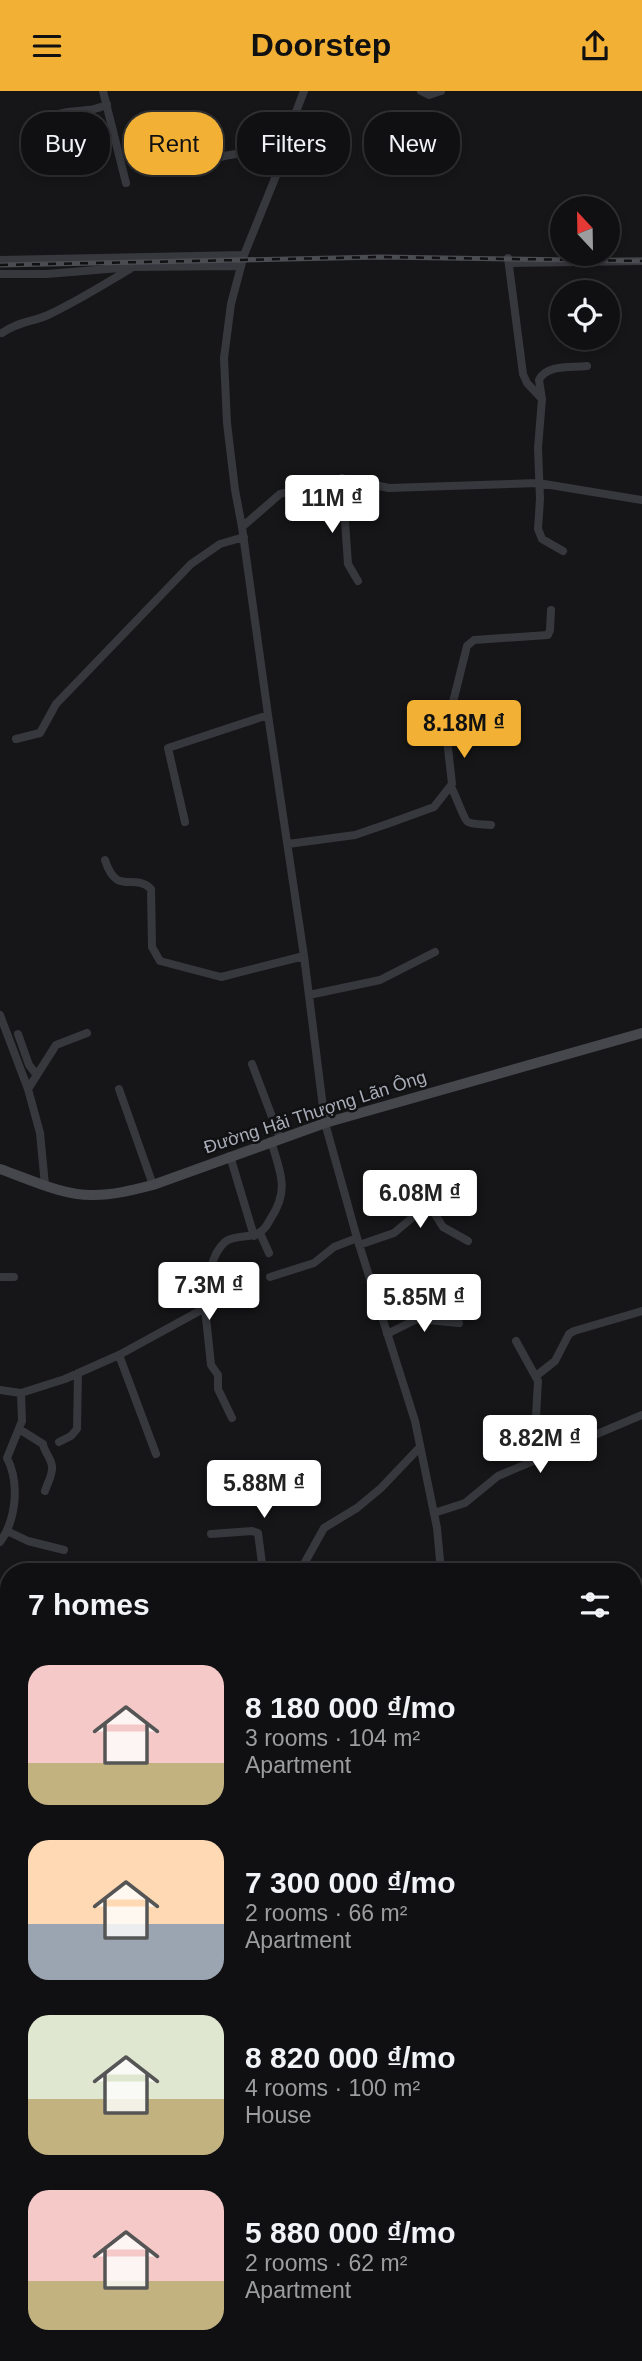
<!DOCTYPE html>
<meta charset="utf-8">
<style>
body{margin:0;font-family:Arial,sans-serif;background:#19191b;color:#f1f3f6;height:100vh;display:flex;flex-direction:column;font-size:26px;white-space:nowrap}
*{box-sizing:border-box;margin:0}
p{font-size:23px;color:#9c9d9f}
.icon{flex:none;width:38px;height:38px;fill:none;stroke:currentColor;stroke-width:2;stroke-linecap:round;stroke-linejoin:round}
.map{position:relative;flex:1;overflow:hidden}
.details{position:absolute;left:0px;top:1472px;width:642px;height:800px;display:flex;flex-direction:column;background:#101012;border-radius:28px 28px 0 0;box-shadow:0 4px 10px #0003,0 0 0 2px #303032}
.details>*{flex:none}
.hud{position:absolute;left:21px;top:21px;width:600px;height:63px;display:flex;gap:14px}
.needle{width:46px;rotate:338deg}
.buttons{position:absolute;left:550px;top:105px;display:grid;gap:14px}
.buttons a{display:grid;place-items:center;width:70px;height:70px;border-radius:50%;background:#101012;box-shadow:0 4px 10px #0003,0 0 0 2px #303032;font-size:35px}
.price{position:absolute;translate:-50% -60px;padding:0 16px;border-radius:7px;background:#fff;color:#222;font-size:23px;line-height:46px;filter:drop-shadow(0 2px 4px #0008)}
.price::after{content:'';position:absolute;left:50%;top:42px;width:21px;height:16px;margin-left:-10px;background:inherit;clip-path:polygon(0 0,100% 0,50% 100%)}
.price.on{background:#f2b134;color:#111}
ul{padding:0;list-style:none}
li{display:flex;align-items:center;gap:21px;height:175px;padding:0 28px}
li span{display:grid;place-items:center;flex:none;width:196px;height:140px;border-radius:21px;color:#555}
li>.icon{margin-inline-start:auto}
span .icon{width:84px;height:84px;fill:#fffc;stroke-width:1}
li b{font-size:30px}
h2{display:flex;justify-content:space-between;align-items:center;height:84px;padding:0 28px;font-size:30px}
.chip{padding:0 24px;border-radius:28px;background:#101012;box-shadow:0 4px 10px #0003,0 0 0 2px #303032;font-size:24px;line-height:63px}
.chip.on{background:#f2b134;color:#111}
header{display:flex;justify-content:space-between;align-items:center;height:91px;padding:0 28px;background:#f2b134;color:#111;font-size:32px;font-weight:600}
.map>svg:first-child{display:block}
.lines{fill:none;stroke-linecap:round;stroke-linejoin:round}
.river{stroke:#2c353c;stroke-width:16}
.street{stroke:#37383d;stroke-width:8}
.secondary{stroke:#45474d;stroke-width:10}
.rail-casing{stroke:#4a4c52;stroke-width:5}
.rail{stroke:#111113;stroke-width:2.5;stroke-dasharray:8;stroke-linecap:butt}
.labels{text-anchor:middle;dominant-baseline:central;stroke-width:5;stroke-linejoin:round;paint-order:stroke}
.street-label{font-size:18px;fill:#a8adb8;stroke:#111113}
</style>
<header><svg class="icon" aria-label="menu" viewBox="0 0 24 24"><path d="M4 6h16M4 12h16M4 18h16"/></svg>Doorstep<svg class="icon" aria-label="share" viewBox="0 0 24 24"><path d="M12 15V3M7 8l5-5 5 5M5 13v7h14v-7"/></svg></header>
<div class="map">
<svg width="642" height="2270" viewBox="0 0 642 2270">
<rect width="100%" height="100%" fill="#161618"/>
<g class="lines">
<path class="river" d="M0 1889 9 1885
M634 2016 642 2027"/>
<path class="street" d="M103 0 126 92
M304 0 294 26 284 65 244 164 231 213 224 267 227 332 235 399 242 436 268 624 304 865 325 1032 357 1147 415 1330 437 1437 441 1480
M421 0 429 4 441 0
M58 23C75 18 93 22 107 13
M174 52 177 72 184 76C218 66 249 56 284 65
M508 167 523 283 527 292 542 308 538 357 540 408 538 438 542 448 563 460
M0 169 244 164
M510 172 642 170
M0 183H47L132 176 241 175
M2 242C17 231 32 231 48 224 76 211 103 194 130 178
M542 308 539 289C547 273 571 277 587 275
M342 387 348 473 358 490
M242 436 280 403 334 388 351 389 389 397 538 392 642 409
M16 648 40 642 56 613 191 473 220 453 244 446
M451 696C455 702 464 729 468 731 474 734 484 733 491 734
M185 731 168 657 268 624
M288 753 355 744 390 732 434 716 452 693 446 639 467 555 474 549 548 544 550 539 551 519
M105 769C117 806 133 781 151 798L152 856 160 870 221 886 304 865
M309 904 380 889 435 861
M0 924 28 998 40 1042 45 1094
M18 943 29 974 36 983
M252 973 280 1047
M28 998 56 954 87 942
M119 998 153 1094
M230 1065 254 1145
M424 1115 433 1120 443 1136 468 1150
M260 1142 269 1162
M359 1154 394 1142 413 1126 433 1104 461 1088
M0 1186H14
M270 1186 314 1172 334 1156 357 1147
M409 1203 417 1228
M205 1217 211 1274 218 1284V1298L232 1327
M387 1243 417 1228 459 1232
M516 1250 538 1290 535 1344 536 1370
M119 1264 156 1363
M536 1285 555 1270 569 1243 574 1240 642 1220
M0 1299 21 1302 65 1288 119 1264 205 1217 208 1213C209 1193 208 1166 225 1151 234 1144 247 1147 257 1143 264 1140 267 1134 271 1127 290 1098 280 1081 271 1050
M19 1338 43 1353C44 1361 52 1368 52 1376 53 1383 47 1393 45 1400
M59 1351 71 1345 77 1338 78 1282
M434 1422 465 1412 498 1385 642 1324
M7 1440 28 1450 64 1459
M211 1443 252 1440 258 1442 263 1480
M0 1451C16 1429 20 1392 7 1367L22 1330 21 1302
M289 1480 304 1473 324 1437 357 1417 381 1397 420 1356
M634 1501 642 1495
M0 1603 6 1591
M0 1616 9 1658
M0 1673 9 1670
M0 1708 9 1705
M634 1759 642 1781
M0 1781 9 1776
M0 2238 9 2251
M16 2263 21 2270
M174 2270 183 2263"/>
<path class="secondary" d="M0 1078C29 1088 63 1105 94 1104 114 1104 133 1099 153 1094L325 1032 642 942"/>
<g class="rail-casing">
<path id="rail" d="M0 174 381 166 642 170"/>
</g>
<use href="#rail" class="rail"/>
</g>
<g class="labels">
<g class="street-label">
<text transform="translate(315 1021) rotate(-18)">Đường Hải Thượng Lãn Ông</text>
</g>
</g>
</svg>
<div class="buttons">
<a><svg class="needle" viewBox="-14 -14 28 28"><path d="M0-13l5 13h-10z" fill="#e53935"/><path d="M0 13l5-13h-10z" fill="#9c9d9f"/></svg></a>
<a><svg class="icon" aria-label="locate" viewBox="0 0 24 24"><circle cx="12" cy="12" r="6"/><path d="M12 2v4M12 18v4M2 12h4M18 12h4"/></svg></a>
</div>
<b class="price" style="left:332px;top:444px">11M ₫</b>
<b class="price on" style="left:464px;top:669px">8.18M ₫</b>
<b class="price" style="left:420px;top:1139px">6.08M ₫</b>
<b class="price" style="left:209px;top:1231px">7.3M ₫</b>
<b class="price" style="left:424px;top:1243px">5.85M ₫</b>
<b class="price" style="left:540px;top:1384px">8.82M ₫</b>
<b class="price" style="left:264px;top:1429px">5.88M ₫</b>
<div class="hud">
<a class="chip">Buy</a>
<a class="chip on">Rent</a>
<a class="chip">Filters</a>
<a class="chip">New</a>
</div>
<section class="details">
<h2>7 homes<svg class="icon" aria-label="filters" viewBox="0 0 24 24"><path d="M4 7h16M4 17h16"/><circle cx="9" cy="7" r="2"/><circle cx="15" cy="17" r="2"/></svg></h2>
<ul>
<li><span style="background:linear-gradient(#f6c9c9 70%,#c2b280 0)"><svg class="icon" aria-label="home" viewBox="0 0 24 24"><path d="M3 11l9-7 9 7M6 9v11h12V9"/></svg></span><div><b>8 180 000 ₫/mo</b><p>3 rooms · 104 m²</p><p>Apartment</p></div></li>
<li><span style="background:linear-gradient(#ffd9b3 60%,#9aa5b1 0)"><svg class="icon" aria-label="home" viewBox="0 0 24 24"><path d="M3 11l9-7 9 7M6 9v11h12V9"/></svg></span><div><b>7 300 000 ₫/mo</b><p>2 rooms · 66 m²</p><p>Apartment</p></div></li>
<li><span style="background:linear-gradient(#dfe7d0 60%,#c2b280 0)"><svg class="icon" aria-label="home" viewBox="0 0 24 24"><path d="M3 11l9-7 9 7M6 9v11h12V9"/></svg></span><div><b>8 820 000 ₫/mo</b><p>4 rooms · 100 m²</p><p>House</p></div></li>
<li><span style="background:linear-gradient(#f6c9c9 65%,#c2b280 0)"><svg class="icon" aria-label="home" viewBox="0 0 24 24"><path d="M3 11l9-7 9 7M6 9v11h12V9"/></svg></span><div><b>5 880 000 ₫/mo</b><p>2 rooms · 62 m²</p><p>Apartment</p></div></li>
</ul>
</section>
</div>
